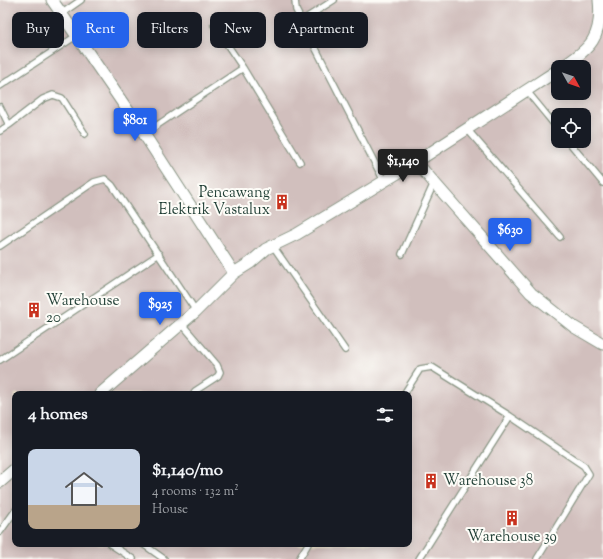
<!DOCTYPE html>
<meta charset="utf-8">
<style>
body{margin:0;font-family:"Sorts Mill Goudy",serif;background:#242831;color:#f1f3f6;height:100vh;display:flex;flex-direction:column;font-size:15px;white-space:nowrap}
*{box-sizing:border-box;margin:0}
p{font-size:13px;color:#9ea1a6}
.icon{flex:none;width:22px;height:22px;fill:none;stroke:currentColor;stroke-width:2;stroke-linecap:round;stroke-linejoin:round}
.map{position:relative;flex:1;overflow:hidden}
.side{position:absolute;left:12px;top:391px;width:400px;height:156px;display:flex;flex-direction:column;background:#171b24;border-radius:8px;box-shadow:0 2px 10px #0003}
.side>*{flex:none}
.guide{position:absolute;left:12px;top:12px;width:400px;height:36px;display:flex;gap:8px}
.needle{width:26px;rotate:130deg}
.controls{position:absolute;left:551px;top:60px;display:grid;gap:8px}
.controls a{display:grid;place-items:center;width:40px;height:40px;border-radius:8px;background:#171b24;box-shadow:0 2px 10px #0003;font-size:20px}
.price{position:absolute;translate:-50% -34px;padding:0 9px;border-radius:4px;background:#2563eb;color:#fff;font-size:13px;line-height:26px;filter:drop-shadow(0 1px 2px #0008)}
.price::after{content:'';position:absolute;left:50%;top:24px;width:12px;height:9px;margin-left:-6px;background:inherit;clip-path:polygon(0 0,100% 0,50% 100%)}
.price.on{background:#222;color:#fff}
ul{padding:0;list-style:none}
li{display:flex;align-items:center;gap:12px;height:100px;padding:0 16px}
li+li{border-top:1px solid #363941}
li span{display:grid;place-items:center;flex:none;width:112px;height:80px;border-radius:8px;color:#555}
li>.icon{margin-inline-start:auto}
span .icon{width:48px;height:48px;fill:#fffc;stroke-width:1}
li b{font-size:17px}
h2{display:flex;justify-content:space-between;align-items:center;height:48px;padding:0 16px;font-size:17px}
.tag{padding:0 14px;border-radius:8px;background:#171b24;box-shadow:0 2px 10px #0003;font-size:14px;line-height:36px}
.tag.on{background:#2563eb;color:#fff}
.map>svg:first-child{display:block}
.industrial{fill:#d1bfbd;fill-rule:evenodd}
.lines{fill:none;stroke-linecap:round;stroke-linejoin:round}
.lane-casing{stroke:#889483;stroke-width:8}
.street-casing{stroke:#889483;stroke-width:13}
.lane{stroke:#fff;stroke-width:5.5}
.street{stroke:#fff;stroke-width:11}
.labels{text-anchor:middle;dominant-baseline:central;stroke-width:4;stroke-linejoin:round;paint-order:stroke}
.poi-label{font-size:15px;fill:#1f3d34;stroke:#fdfcf7;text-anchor:start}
</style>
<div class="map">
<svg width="603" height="559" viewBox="0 0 603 559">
<rect width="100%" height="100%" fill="#fdfcf7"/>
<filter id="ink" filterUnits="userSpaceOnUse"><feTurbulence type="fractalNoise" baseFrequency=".025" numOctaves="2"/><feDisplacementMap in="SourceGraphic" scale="8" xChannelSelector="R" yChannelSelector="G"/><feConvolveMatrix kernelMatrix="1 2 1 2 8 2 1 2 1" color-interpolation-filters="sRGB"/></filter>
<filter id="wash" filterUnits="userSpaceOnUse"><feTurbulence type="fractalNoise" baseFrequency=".012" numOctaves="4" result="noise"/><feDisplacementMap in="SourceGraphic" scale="16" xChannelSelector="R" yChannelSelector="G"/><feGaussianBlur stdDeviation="0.9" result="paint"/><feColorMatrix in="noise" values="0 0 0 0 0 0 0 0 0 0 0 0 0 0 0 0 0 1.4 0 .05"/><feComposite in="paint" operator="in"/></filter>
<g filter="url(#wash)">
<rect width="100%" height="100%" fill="#f2ead2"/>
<path class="industrial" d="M0 0H603V559H0ZM558 67H584V93H558ZM558 115H584V141H558ZM15 394H409V544H15Z"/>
</g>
<g filter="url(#ink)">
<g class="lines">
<g class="lane-casing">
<path id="lane" d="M295 0 296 10 384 181
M61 14 81 0
M301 21 334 0
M214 25 243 68 300 162
M0 86 76 36
M526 90 558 129
M0 107 9 125 0 131
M9 125 43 99 53 95 62 98 85 134
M467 129 560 237
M144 134 243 68
M568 141 603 183
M0 246 94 182 105 179 112 185 196 311
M273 246 345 350
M402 254 434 183
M181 323 217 365 220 372 218 376 195 391 194 394
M0 360 159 254
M404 394 420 369 432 367 510 416 584 466 589 474 537 559
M0 532 15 511
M110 544 133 559
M143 544 164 559
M299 559 308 544
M419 559 510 416"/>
</g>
<g class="street-casing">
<path id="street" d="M52 0 144 134 234 273
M562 67C590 49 603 37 599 0
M416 162 531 293 574 327 603 344
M100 394 196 311 234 273 250 263 266 249 297 234 416 162 558 70
M0 482 15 469"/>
</g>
<use href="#lane" class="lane"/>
<use href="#street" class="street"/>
</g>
</g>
<defs>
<g id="building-bare" transform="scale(1.2)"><path d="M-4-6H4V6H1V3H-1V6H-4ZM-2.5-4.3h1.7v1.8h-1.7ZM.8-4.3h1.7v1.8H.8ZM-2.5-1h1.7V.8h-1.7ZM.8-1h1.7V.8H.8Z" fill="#c8321e" stroke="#fdfcf7" stroke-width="2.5" paint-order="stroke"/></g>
</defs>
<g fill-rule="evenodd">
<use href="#building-bare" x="282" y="202"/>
<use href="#building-bare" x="34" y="310"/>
<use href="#building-bare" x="431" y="481"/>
<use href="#building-bare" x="512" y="518"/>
</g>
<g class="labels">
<g class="poi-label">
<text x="270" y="193" text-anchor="end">Pencawang<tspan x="270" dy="17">Elektrik Vastalux</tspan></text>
<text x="46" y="301">Warehouse<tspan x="46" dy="17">20</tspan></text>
<text x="443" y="481">Warehouse 38</text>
<text x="512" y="537" text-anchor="middle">Warehouse 39</text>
</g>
</g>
</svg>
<div class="controls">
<a><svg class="needle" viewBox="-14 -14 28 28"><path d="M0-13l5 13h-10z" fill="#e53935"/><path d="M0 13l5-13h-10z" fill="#9ea1a6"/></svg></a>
<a><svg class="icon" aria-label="locate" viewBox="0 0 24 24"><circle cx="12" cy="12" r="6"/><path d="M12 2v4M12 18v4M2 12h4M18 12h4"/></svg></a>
</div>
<b class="price" style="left:135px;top:142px">$801</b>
<b class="price on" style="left:403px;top:183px">$1,140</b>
<b class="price" style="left:510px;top:252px">$630</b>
<b class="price" style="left:160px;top:326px">$925</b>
<div class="guide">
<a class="tag">Buy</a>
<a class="tag on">Rent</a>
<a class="tag">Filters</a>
<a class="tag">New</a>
<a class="tag">Apartment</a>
</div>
<section class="side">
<h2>4 homes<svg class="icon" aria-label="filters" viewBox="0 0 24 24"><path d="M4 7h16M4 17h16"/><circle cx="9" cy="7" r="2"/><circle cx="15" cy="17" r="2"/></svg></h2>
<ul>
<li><span style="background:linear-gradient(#c9d6e8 70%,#b9a48a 0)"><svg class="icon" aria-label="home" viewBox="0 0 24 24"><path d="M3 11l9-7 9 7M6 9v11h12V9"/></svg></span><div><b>$1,140/mo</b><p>4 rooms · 132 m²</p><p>House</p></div></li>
</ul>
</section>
</div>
